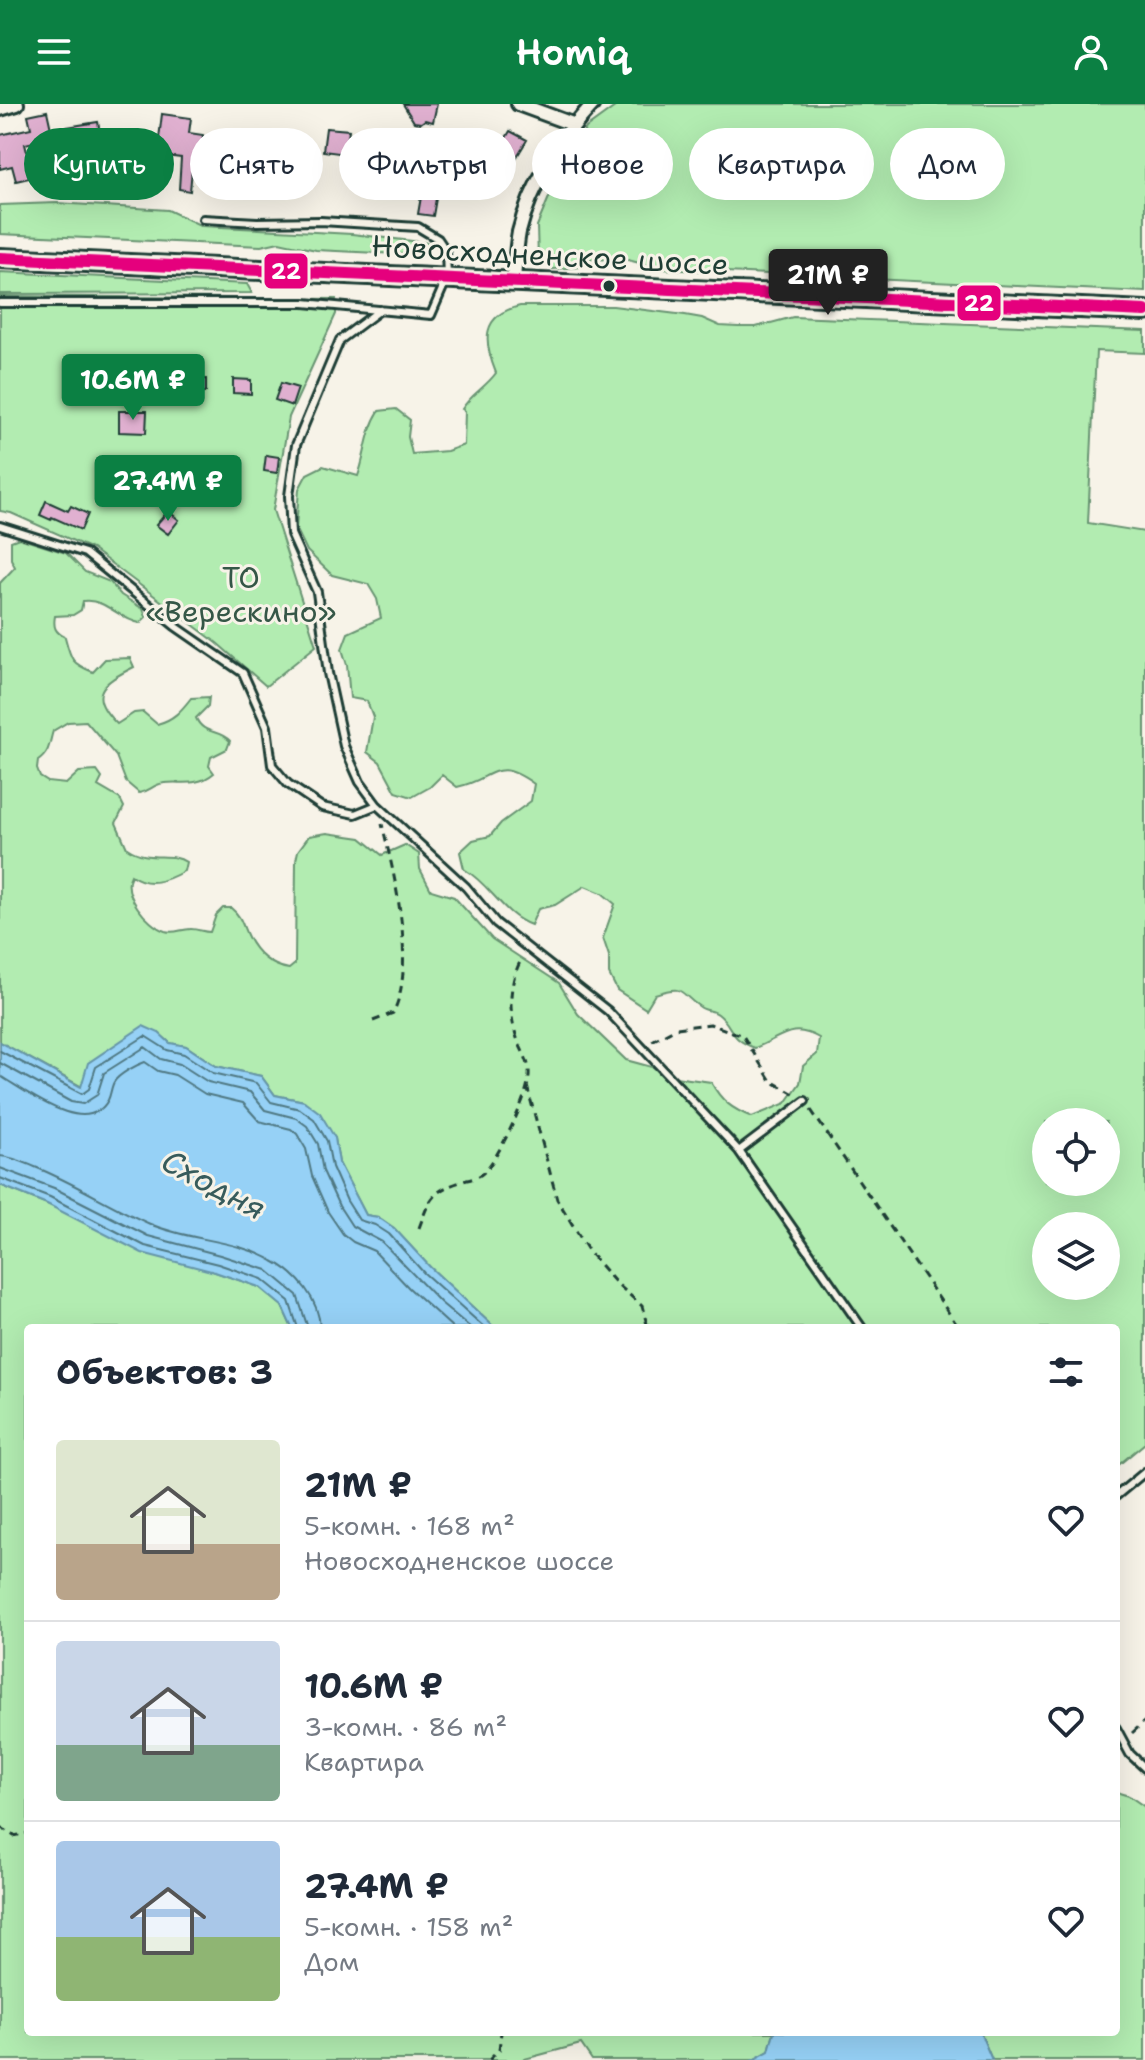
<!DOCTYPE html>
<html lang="ru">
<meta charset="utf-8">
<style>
body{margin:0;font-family:"Shantell Sans",sans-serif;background:#f2f2f3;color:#1f2937;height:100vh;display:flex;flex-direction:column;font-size:30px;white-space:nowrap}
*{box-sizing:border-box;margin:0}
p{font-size:26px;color:#747a83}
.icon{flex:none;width:44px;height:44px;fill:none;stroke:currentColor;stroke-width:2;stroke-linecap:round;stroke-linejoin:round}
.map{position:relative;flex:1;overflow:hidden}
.sheet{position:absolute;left:24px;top:1220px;width:1096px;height:712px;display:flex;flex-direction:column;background:#fff;border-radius:8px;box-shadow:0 8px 32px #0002}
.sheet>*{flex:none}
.guide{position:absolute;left:24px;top:24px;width:1098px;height:72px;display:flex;gap:16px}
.tools{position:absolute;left:1032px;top:1004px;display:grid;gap:16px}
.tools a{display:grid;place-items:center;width:88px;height:88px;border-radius:50%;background:#fff;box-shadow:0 8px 32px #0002;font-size:40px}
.price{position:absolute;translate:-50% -68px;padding:0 18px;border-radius:8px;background:#0b8043;color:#fff;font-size:26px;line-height:52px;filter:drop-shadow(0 2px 4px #0008)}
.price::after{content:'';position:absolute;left:50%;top:48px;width:24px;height:18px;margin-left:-12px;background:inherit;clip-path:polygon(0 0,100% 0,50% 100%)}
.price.selected{background:#222;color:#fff}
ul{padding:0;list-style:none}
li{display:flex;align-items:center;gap:24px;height:200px;padding:0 32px}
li+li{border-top:2px solid #e0e1e3}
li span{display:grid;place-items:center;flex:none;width:224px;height:160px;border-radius:8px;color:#555}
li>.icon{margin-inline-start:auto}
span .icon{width:96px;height:96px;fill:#fffc;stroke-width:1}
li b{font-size:34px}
h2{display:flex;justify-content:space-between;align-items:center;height:96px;padding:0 32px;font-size:34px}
.pill{padding:0 28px;border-radius:36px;background:#fff;box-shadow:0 8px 32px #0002;font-size:28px;line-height:72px}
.pill.selected{background:#0b8043;color:#fff}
header{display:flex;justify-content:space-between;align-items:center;height:104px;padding:0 32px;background:#0b8043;color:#fff;font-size:36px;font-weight:600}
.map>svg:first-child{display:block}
.green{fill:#b2ecb1;stroke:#689472;stroke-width:2;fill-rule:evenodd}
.water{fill:#96d1f6;stroke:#6696a8;stroke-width:2}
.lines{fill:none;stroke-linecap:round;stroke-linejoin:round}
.shore{stroke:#4f7882;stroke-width:2}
.building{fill:#e0b0d0;stroke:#1f3d34;stroke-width:2}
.lane-casing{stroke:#1f3d34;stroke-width:12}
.street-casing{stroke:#1f3d34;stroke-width:18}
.secondary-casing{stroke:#1f3d34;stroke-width:24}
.path{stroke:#1f3d34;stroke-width:3;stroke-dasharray:8 6;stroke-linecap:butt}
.lane{stroke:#f7f3e8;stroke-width:6}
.street{stroke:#f7f3e8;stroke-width:12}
.secondary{stroke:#f7f3e8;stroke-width:18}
.bus-1-casing{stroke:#f7f3e8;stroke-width:18}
.bus-1{stroke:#e5007d;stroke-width:12}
.bus-dot{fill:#1f3d34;stroke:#f7f3e8;stroke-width:3}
.labels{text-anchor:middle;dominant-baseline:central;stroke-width:6;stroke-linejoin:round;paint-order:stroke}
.street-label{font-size:30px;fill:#1f3d34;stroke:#f7f3e8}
.park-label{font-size:30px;fill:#355747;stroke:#f7f3e8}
.water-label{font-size:32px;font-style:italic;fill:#375b5b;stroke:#f7f3e8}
.line-badge{stroke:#f7f3e8;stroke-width:3}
.badge-label{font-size:22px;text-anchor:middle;font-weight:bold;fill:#fff}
</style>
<header><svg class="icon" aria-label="menu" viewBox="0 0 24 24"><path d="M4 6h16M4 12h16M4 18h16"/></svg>Homiq<svg class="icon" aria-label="person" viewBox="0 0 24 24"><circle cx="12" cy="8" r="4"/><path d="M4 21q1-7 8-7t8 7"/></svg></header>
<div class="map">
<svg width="1145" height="1956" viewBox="0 0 1145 1956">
<rect width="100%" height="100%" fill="#f7f3e8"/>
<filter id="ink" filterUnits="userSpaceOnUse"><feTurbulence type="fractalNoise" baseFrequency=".0125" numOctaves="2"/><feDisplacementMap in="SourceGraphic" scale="16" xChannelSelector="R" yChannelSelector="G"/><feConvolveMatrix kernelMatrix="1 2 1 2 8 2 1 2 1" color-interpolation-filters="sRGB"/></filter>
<g filter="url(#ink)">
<path class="green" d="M619 0H1145V188L662 165 628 156 587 155 580 163 553 165 538 155 537 122 555 79 586 24Z
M57 99 168 106 202 122 352 130 429 139V147L418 151 316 146 279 138 261 142 0 130V101Z
M0 168 247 180 252 189 0 190Z
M0 192 336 195V210L289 313 273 406 316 542 266 582 217 539 92 445 11 409 0 407Z
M520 202H613L685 211 702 214 720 222 738 223H756L793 213 1145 227V249L1096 247 1088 419 1145 428V1339L1116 1363V1224H495L430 1163 394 1124 378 1113 366 1111 339 1059 335 1034 304 997 275 991 261 972 216 962 186 942 170 939 159 929 82 983 0 938V479L15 463 11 455V437L19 434 66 449 85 468 110 478 121 491 143 505 146 513 140 519C119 516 106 494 83 497L81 506 73 511 55 512C53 523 55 528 65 533 71 556 71 559 93 568L105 555 130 554 134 563C102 579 86 590 117 620L134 609 143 608 157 620C173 616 181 607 191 594L209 593 208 602 196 614C203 631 220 625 230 637L227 645 211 653 209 662 214 669C194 686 174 674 157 681 150 684 148 688 139 689L126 678 116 652 86 617 68 618 53 627C49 639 50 649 38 657L37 665 40 673 48 678 66 680 79 668 97 667 102 674 98 682 120 695 124 703 116 719 127 744C149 759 171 747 186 758L184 767C166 777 149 784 131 771 121 789 147 821 165 827 175 830 181 825 191 825 198 825 203 828 210 828L216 811 223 804H231C242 813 242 821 248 833 256 849 270 862 289 865L295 860 296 756 298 747 309 732 327 729 361 734 382 751 405 741 419 750 420 765 431 786 454 793 492 835 559 879 578 910 626 956 659 965 675 973 711 978C721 997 732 1005 752 1013L786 999 800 979 803 962 817 950 819 934C791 918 781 934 755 944 726 933 735 923 718 910 713 906 705 907 700 903 678 889 687 880 655 890L646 905 617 886 609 870V852L603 834 615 800 602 789 585 782 555 801 538 805 531 821C502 810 491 781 464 765L460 748 473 736 490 732 501 719 531 697 534 680C494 651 494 676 457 683L442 671 430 683 412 693 396 688 380 658 367 648 373 613 367 597 350 594 347 561 342 545 348 529 381 514 377 495 368 480 332 471 307 447 296 424 299 385 307 370 323 362 358 372C366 350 366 327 379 307L396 305 410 316 408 333 412 350 447 347 464 341 465 307 462 305C471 290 485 284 496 269 483 237 481 211 520 202ZM1046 1018H1106V1078H1046ZM1046 1122H1106V1182H1046Z
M0 1081 215 1168 259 1183 282 1202 292 1224H28V1928H774L769 1947 753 1956H592L581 1940 521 1956H0Z
M1116 1688 1129 1692 1145 1703V1956H992L980 1928H1116Z"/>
<path class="water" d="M143 922 159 929 170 939 186 942 216 962 261 972 275 991 304 997 320 1009 335 1034 339 1059 366 1111 378 1113 394 1124 430 1163 495 1224H292L282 1202 259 1183 215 1168 142 1149 47 1100 0 1081V938L81 983 88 959Z
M774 1928H980L992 1956H753L769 1947Z"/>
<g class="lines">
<path class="shore" d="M0 947 82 990 89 985 96 963 145 932 167 946 184 950 213 969 256 979 271 998 300 1005 314 1015 327 1037 332 1063 347 1097 359 1116 375 1121 389 1130 424 1169 485 1224
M0 959 71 998 83 1000 97 991 104 969 145 943 161 955 180 960 208 978 250 988 265 1006 296 1014 307 1022 318 1040 323 1067 339 1102 352 1122 382 1138 441 1199 471 1224
M0 972C26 987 87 1035 108 996 111 990 111 983 114 978 119 970 136 961 145 958L158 967 175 971 205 990 243 999 259 1017 291 1025 297 1030 306 1045 312 1072 328 1108 343 1130 353 1138 374 1147 409 1184 453 1224
M0 1052C13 1053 23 1058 35 1063 75 1079 111 1103 150 1120 189 1137 236 1135 273 1157 298 1170 319 1195 320 1224
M0 1064 54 1084 148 1132 220 1151 267 1166 297 1191 308 1224
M0 1074 50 1093 145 1142 218 1160 262 1175 289 1197 298 1224"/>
</g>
<path class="building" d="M403 0H437L433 18 425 16 421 19 414 18Z
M47 7 53 34 25 40 33 73 16 77 12 62 0 65V31L31 24 28 11Z
M162 10 191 14 189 29 203 31 201 55 192 65 190 87 179 85 181 54 157 51Z
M98 18 109 77 66 85 54 25Z
M326 24 349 26 346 50 323 47Z
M510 27 527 36 516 54 500 44Z
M420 55 452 61 450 72 440 71 433 112 418 110 422 87 414 86Z
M206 275V288H188V276Z
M233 275 251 276V290L233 289Z
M281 279 298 284 292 302 275 296Z
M119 307H147L146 329 119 328Z
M266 351 279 353 277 369 264 367Z
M135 375 151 385 142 398 127 388Z
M46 397 68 407 71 402 88 410 81 426 52 413 51 416 40 411Z
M168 407 179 416 168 430 156 421Z"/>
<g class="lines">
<g class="lane-casing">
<path id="lane" d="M0 199H304L431 211 447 174 446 147 438 135 418 123 321 117 257 118 203 115
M380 206 340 236 296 341 289 392 291 430 317 488 328 569 344 642 360 678 377 701 466 783 496 819 608 907 739 1047 862 1224
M0 422 85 449 175 522 243 569 267 623 272 661 288 680 322 703 355 710 377 701
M739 1047 805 997
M1116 1392 1145 1368
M1116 1624 1130 1650 1145 1664"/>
</g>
<g class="street-casing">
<path id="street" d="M518 0 575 21
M0 5 17 0
M514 178C515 161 516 144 519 128 530 82 561 34 593 0"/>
</g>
<g class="secondary-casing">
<path id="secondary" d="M0 154 1145 207"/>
</g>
<path class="path" d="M373 917 393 909C417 862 394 769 382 720
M652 937 676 924 710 920 743 932 771 977 794 990
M527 982 557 1095 589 1148 616 1179 642 1202 648 1224
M811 1006 959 1224
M419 1124C431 1091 433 1086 467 1076 472 1075 479 1073 483 1069 498 1055 522 1003 527 983 534 959 522 951 516 931 508 904 509 878 522 854
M1132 1629 1145 1617
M0 1723 14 1732 28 1729
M489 1956 499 1946 501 1928"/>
<use href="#lane" class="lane"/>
<use href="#street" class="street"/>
<use href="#secondary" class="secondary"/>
<g class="bus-1-casing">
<path id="bus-1" d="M0 154 1145 207"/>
</g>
<use href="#bus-1" class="bus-1"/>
</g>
</g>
<circle class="bus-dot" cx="609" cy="182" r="7"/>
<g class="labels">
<g class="street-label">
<text transform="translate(550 151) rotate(3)">Новосходненское шоссе</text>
</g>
<g class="park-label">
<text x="241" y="473">ТО<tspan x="241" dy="34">«Верескино»</tspan></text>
</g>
<g class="water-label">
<text transform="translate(214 1080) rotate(28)">Сходня</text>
</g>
</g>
<g class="line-badge">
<rect x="263" y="148" width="46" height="38" rx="8" fill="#e5007d"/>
<rect x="956" y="180" width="46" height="38" rx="8" fill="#e5007d"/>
</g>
<g class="badge-label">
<text x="286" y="175">22</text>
<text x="979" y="207">22</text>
</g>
</svg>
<div class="tools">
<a><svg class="icon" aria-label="locate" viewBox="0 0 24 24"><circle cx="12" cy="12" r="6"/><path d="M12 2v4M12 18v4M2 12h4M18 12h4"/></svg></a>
<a><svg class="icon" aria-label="layers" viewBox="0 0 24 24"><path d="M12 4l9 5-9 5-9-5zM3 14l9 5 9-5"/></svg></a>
</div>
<b class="price selected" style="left:828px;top:213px">21M ₽</b>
<b class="price" style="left:133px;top:318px">10.6M ₽</b>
<b class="price" style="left:168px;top:419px">27.4M ₽</b>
<div class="guide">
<a class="pill selected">Купить</a>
<a class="pill">Снять</a>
<a class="pill">Фильтры</a>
<a class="pill">Новое</a>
<a class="pill">Квартира</a>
<a class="pill">Дом</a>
</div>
<section class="sheet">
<h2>Объектов: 3<svg class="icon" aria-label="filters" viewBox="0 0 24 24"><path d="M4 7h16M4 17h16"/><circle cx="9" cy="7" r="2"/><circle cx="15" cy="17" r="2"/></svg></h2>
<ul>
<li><span style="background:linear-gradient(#dfe7d0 65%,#b9a48a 0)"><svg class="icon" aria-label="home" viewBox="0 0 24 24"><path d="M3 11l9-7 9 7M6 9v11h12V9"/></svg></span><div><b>21M ₽</b><p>5-комн. · 168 m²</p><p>Новосходненское шоссе</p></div><svg class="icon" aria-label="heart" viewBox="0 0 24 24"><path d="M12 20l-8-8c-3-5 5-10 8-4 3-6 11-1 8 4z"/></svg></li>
<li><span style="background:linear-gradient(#c9d6e8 65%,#7fa58c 0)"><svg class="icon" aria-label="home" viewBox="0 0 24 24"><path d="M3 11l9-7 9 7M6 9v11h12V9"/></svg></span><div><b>10.6M ₽</b><p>3-комн. · 86 m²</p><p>Квартира</p></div><svg class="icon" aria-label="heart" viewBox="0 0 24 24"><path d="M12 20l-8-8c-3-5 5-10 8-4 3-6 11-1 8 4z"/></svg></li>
<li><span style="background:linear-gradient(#a9c7e8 60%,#8fb573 0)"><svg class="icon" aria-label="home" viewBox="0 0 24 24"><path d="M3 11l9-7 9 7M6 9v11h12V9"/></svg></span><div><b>27.4M ₽</b><p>5-комн. · 158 m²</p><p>Дом</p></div><svg class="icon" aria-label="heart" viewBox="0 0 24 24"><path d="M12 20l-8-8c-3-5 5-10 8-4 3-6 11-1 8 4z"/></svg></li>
</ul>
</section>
</div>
